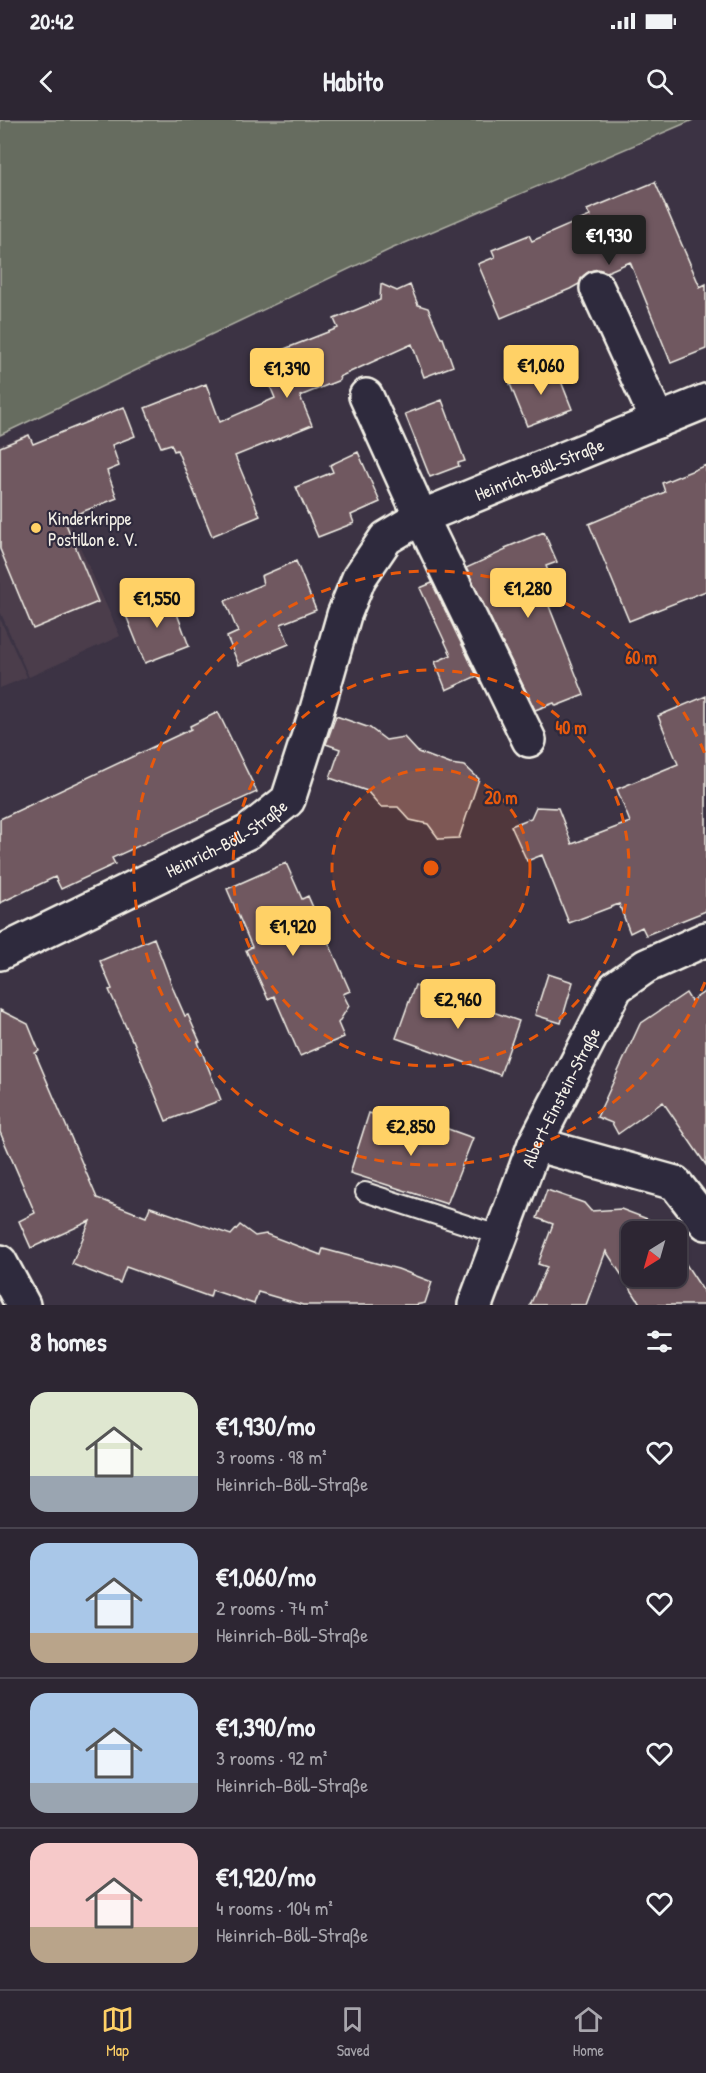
<!DOCTYPE html>
<meta charset="utf-8">
<style>
body{margin:0;font-family:"Patrick Hand",sans-serif;background:#352e3b;color:#f1f3f6;height:100vh;display:flex;flex-direction:column;font-size:22px;white-space:nowrap}
*{box-sizing:border-box;margin:0}
p{font-size:20px;color:#a7a5ac}
.icon{flex:none;width:33px;height:33px;fill:none;stroke:currentColor;stroke-width:2;stroke-linecap:round;stroke-linejoin:round}
.map{position:relative;height:1185px;overflow:hidden}
.side{display:flex;flex-direction:column;background:#2d2633;flex:1}
.side>*{flex:none}
.needle{width:39px;rotate:217deg}
.controls{position:absolute;left:621px;top:1101px;display:grid;gap:12px}
.controls a{display:grid;place-items:center;width:66px;height:66px;border-radius:12px;background:#2d2633;box-shadow:0 2px 4px #0004,0 0 0 2px #48434e;font-size:30px}
.price{position:absolute;translate:-50% -51px;padding:0 14px;border-radius:6px;background:#ffd166;color:#111;font-size:20px;line-height:39px;filter:drop-shadow(0 2px 3px #0008)}
.price::after{content:'';position:absolute;left:50%;top:36px;width:18px;height:14px;margin-left:-9px;background:inherit;clip-path:polygon(0 0,100% 0,50% 100%)}
.price.selected{background:#222;color:#fff}
ul{padding:0;list-style:none}
li{display:flex;align-items:center;gap:18px;height:150px;padding:0 30px}
li+li{border-top:2px solid #48434e}
li span{display:grid;place-items:center;flex:none;width:168px;height:120px;border-radius:18px;color:#555}
li>.icon{margin-inline-start:auto}
span .icon{width:72px;height:72px;fill:#fffc;stroke-width:1}
li b{font-size:26px}
h2{display:flex;justify-content:space-between;align-items:center;height:72px;padding:0 30px;font-size:26px}
.status{display:flex;justify-content:space-between;align-items:center;height:42px;padding:0 30px;background:#2d2633;direction:ltr}
.status svg{height:16px;fill:currentColor}
header{display:flex;justify-content:space-between;align-items:center;height:78px;padding:0 30px;background:#2d2633;font-size:27px;font-weight:700}
.dock{display:flex;justify-content:space-around;align-items:center;height:84px;border-top:2px solid #48434e;background:#2d2633;font-size:16px;color:#a7a5ac}
.dock a{display:grid;justify-items:center;gap:3px}
.dock .selected{color:#ffd166}
.map>svg:first-child{display:block}
.built{fill:#4b3e4c}
.green{fill:#666c5e;stroke:#adaea3;stroke-width:1.5}
.building{fill:#6f5860;stroke:#f4f1e8;stroke-width:1.5}
.lines{fill:none;stroke-linecap:round;stroke-linejoin:round}
.lane-casing{stroke:#f4f1e8;stroke-width:22}
.street-casing{stroke:#f4f1e8;stroke-width:38}
.lane{stroke:#2f2a3d;stroke-width:18}
.street{stroke:#2f2a3d;stroke-width:33}
.ring{fill:none;stroke:#e8590c;stroke-width:3;stroke-dasharray:10 8}
.poi-dot{fill:#ffd166;stroke:#2f2a3d;stroke-width:2}
.labels{text-anchor:middle;dominant-baseline:central;stroke-width:4.5;stroke-linejoin:round;paint-order:stroke}
.street-label{font-size:18px;fill:#f4f1e8;stroke:#2f2a3d}
.poi-label{font-size:18px;fill:#f4f1e8;stroke:#2f2a3d;text-anchor:start}
.centre{fill:#e8590c;stroke:#2f2a3d;stroke-width:3}
.ring-label{font-size:18px;text-anchor:middle;font-weight:bold;fill:#e8590c;stroke:#2f2a3d;stroke-width:4.5;stroke-linejoin:round;paint-order:stroke}
</style>
<div class="status"><b>20:42</b><svg viewBox="0 0 49 12"><path d="M0 12V9h3v3zM5 12V6h3v6zM10 12V3h3v9zM15 12V0h3v12zM26 1h20v11H26zM47 4h2v5h-2z"/></svg></div>
<header><svg class="icon" aria-label="back" viewBox="0 0 24 24"><path d="M15 5l-7 7 7 7"/></svg>Habito<svg class="icon" aria-label="search" viewBox="0 0 24 24"><circle cx="10" cy="10" r="6"/><path d="M15 15l6 6"/></svg></header>
<div class="map">
<svg width="706" height="1185" viewBox="0 0 706 1185">
<rect width="100%" height="100%" fill="#3c3344"/>
<filter id="ink" filterUnits="userSpaceOnUse"><feTurbulence type="fractalNoise" baseFrequency=".0167" numOctaves="2"/><feDisplacementMap in="SourceGraphic" scale="12" xChannelSelector="R" yChannelSelector="G"/><feConvolveMatrix kernelMatrix="1 2 1 2 8 2 1 2 1" color-interpolation-filters="sRGB"/></filter>
<g filter="url(#ink)">
<path class="built" d="M29 313 120 516 29 557 0 491V325Z
M0 499 27 557 0 568Z"/>
<path class="green" d="M0 0H693L391 129 0 315Z"/>
<path class="building" d="M655 62 700 167 706 164V229L671 243 630 142 607 152 598 149 590 151 582 157 579 164 570 169 501 198 478 144 495 137 492 130 529 115 532 121 590 96 587 90Z
M381 164 397 171 410 165 418 185 428 188 441 218H443L453 246 424 257 412 224 339 257 340 260 300 276 312 305 235 336 260 396 212 416 177 330 174 331 171 324 161 327 145 288 206 264 220 302 275 278 259 239 338 208 334 199 380 180Z
M555 246 572 289 527 306 510 264Z
M442 280 465 341 458 343 459 346 430 357 405 294Z
M124 287 135 316 112 325 119 346 107 351 117 378 64 399 98 482 33 509 0 429V327L29 315 33 324Z
M358 332 380 382 351 395 354 403 318 417 296 367 333 352 330 345Z
M706 345V471L629 501 589 404 665 372 662 363Z
M544 412 557 442 546 446 558 477 547 481 584 575 556 586 554 583 535 590 466 448 506 430 505 428Z
M296 441 316 490 281 504 289 524 239 545 227 517 238 512 225 481 263 464 261 456Z
M432 463 477 556 446 570 435 542 451 535 420 468Z
M170 475 189 526 145 543 125 493Z
M706 576V791L646 815 642 807 630 813 619 784 569 803 542 735 527 741 511 706 531 698 536 687 558 688 572 724 630 702 617 669 678 644 658 596Z
M218 592 257 672 112 738 115 744 61 769 55 757 0 783V699L191 609 190 606Z
M336 596 370 608 386 620 404 617 418 632 450 644 465 646 479 659 459 718 439 719 428 704 410 700 398 687H381L367 671 330 658 340 629 326 624Z
M286 743 302 779 308 776 350 871 343 874 349 886 338 903 344 917 300 936 274 876 268 879 246 830 252 827 227 769Z
M154 818 174 871 185 896 188 895 200 922H198L221 980 166 1001 133 920H132L109 870 112 869 100 841Z
M548 854 573 862 561 903 535 895Z
M415 865 519 901 500 955 396 918Z
M706 871V1045L663 982 618 1014 612 1003 597 997 640 904 686 873 691 881Z
M0 890 28 904 39 931 35 933 97 1078 146 1097 150 1087 231 1115 240 1105 255 1116 266 1114 321 1135 323 1129 398 1149 432 1162 425 1183 415 1185H303L258 1172 254 1184 212 1170 210 1177 126 1147 120 1163 72 1144 90 1101 31 1128 19 1101 35 1093 0 1012Z
M369 993 403 1003 405 999 436 1010 437 1005 473 1018 447 1084 350 1053Z
M547 1070 584 1083 591 1091 621 1089 661 1104 665 1112H632V1156H676V1129L706 1175V1185H641L606 1131 586 1185H530L547 1147 538 1144 553 1104 537 1098Z"/>
<g class="lines">
<g class="lane-casing">
<path id="lane" d="M365 1072 501 1116"/>
</g>
<g class="street-casing">
<g id="street">
<path d="M597 168 658 301"/>
<path d="M366 276 421 397 529 620"/>
<path id="s1" d="M0 833 248 712 288 680 316 593 344 495 359 458 386 418 421 397 706 281"/>
<path d="M535 1024 675 1063 706 1103"/>
<path d="M0 1142 23 1185"/>
<path id="s2" d="M475 1185 535 1024 616 867 646 846 706 819"/>
</g>
</g>
<use href="#lane" class="lane"/>
<use href="#street" class="street"/>
</g>
</g>
<circle cx="431" cy="748" r="99" fill="#e8590c" fill-opacity=".12"/>
<g class="ring">
<circle cx="431" cy="748" r="99"/>
<circle cx="431" cy="748" r="198"/>
<path d="M705 862A297 297 0 1 1 705 634"/>
</g>
<circle class="poi-dot" cx="36" cy="408" r="6"/>
<g class="labels">
<g class="street-label">
<text stroke="none"><textPath href="#s1" startOffset="777">Heinrich-Böll-Straße</textPath></text>
<text stroke="none"><textPath href="#s1" startOffset="254">Heinrich-Böll-Straße</textPath></text>
<text stroke="none"><textPath href="#s2" startOffset="225">Albert-Einstein-Straße</textPath></text>
</g>
<g class="poi-label">
<text x="48" y="398">Kinderkrippe<tspan x="48" dy="21">Postillon e. V.</tspan></text>
</g>
</g>
<circle cx="431" cy="748" r="9" class="centre"/>
<g class="ring-label">
<text x="641" y="544">60 m</text>
<text x="571" y="614">40 m</text>
<text x="501" y="684">20 m</text>
</g>
</svg>
<div class="controls">
<a><svg class="needle" viewBox="-14 -14 28 28"><path d="M0-13l5 13h-10z" fill="#e53935"/><path d="M0 13l5-13h-10z" fill="#a7a5ac"/></svg></a>
</div>
<b class="price selected" style="left:609px;top:146px">€1,930</b>
<b class="price" style="left:541px;top:276px">€1,060</b>
<b class="price" style="left:287px;top:279px">€1,390</b>
<b class="price" style="left:528px;top:499px">€1,280</b>
<b class="price" style="left:157px;top:509px">€1,550</b>
<b class="price" style="left:293px;top:837px">€1,920</b>
<b class="price" style="left:458px;top:910px">€2,960</b>
<b class="price" style="left:411px;top:1037px">€2,850</b>
</div>
<section class="side">
<h2>8 homes<svg class="icon" aria-label="filters" viewBox="0 0 24 24"><path d="M4 7h16M4 17h16"/><circle cx="9" cy="7" r="2"/><circle cx="15" cy="17" r="2"/></svg></h2>
<ul>
<li><span style="background:linear-gradient(#dfe7d0 70%,#9aa5b1 0)"><svg class="icon" aria-label="home" viewBox="0 0 24 24"><path d="M3 11l9-7 9 7M6 9v11h12V9"/></svg></span><div><b>€1,930/mo</b><p>3 rooms · 98 m²</p><p>Heinrich-Böll-Straße</p></div><svg class="icon" aria-label="heart" viewBox="0 0 24 24"><path d="M12 20l-8-8c-3-5 5-10 8-4 3-6 11-1 8 4z"/></svg></li>
<li><span style="background:linear-gradient(#a9c7e8 75%,#b9a48a 0)"><svg class="icon" aria-label="home" viewBox="0 0 24 24"><path d="M3 11l9-7 9 7M6 9v11h12V9"/></svg></span><div><b>€1,060/mo</b><p>2 rooms · 74 m²</p><p>Heinrich-Böll-Straße</p></div><svg class="icon" aria-label="heart" viewBox="0 0 24 24"><path d="M12 20l-8-8c-3-5 5-10 8-4 3-6 11-1 8 4z"/></svg></li>
<li><span style="background:linear-gradient(#a9c7e8 75%,#9aa5b1 0)"><svg class="icon" aria-label="home" viewBox="0 0 24 24"><path d="M3 11l9-7 9 7M6 9v11h12V9"/></svg></span><div><b>€1,390/mo</b><p>3 rooms · 92 m²</p><p>Heinrich-Böll-Straße</p></div><svg class="icon" aria-label="heart" viewBox="0 0 24 24"><path d="M12 20l-8-8c-3-5 5-10 8-4 3-6 11-1 8 4z"/></svg></li>
<li><span style="background:linear-gradient(#f6c9c9 70%,#b9a48a 0)"><svg class="icon" aria-label="home" viewBox="0 0 24 24"><path d="M3 11l9-7 9 7M6 9v11h12V9"/></svg></span><div><b>€1,920/mo</b><p>4 rooms · 104 m²</p><p>Heinrich-Böll-Straße</p></div><svg class="icon" aria-label="heart" viewBox="0 0 24 24"><path d="M12 20l-8-8c-3-5 5-10 8-4 3-6 11-1 8 4z"/></svg></li>
</ul>
</section>
<nav class="dock">
<a class="selected"><svg class="icon" aria-label="map" viewBox="0 0 24 24"><path d="M3 6l6-2 6 2 6-2v14l-6 2-6-2-6 2zM9 4v14M15 6v14"/></svg>Map</a>
<a><svg class="icon" aria-label="saved" viewBox="0 0 24 24"><path d="M7 4h10v16l-5-4-5 4z"/></svg>Saved</a>
<a><svg class="icon" aria-label="home" viewBox="0 0 24 24"><path d="M3 11l9-7 9 7M6 9v11h12V9"/></svg>Home</a>
</nav>
